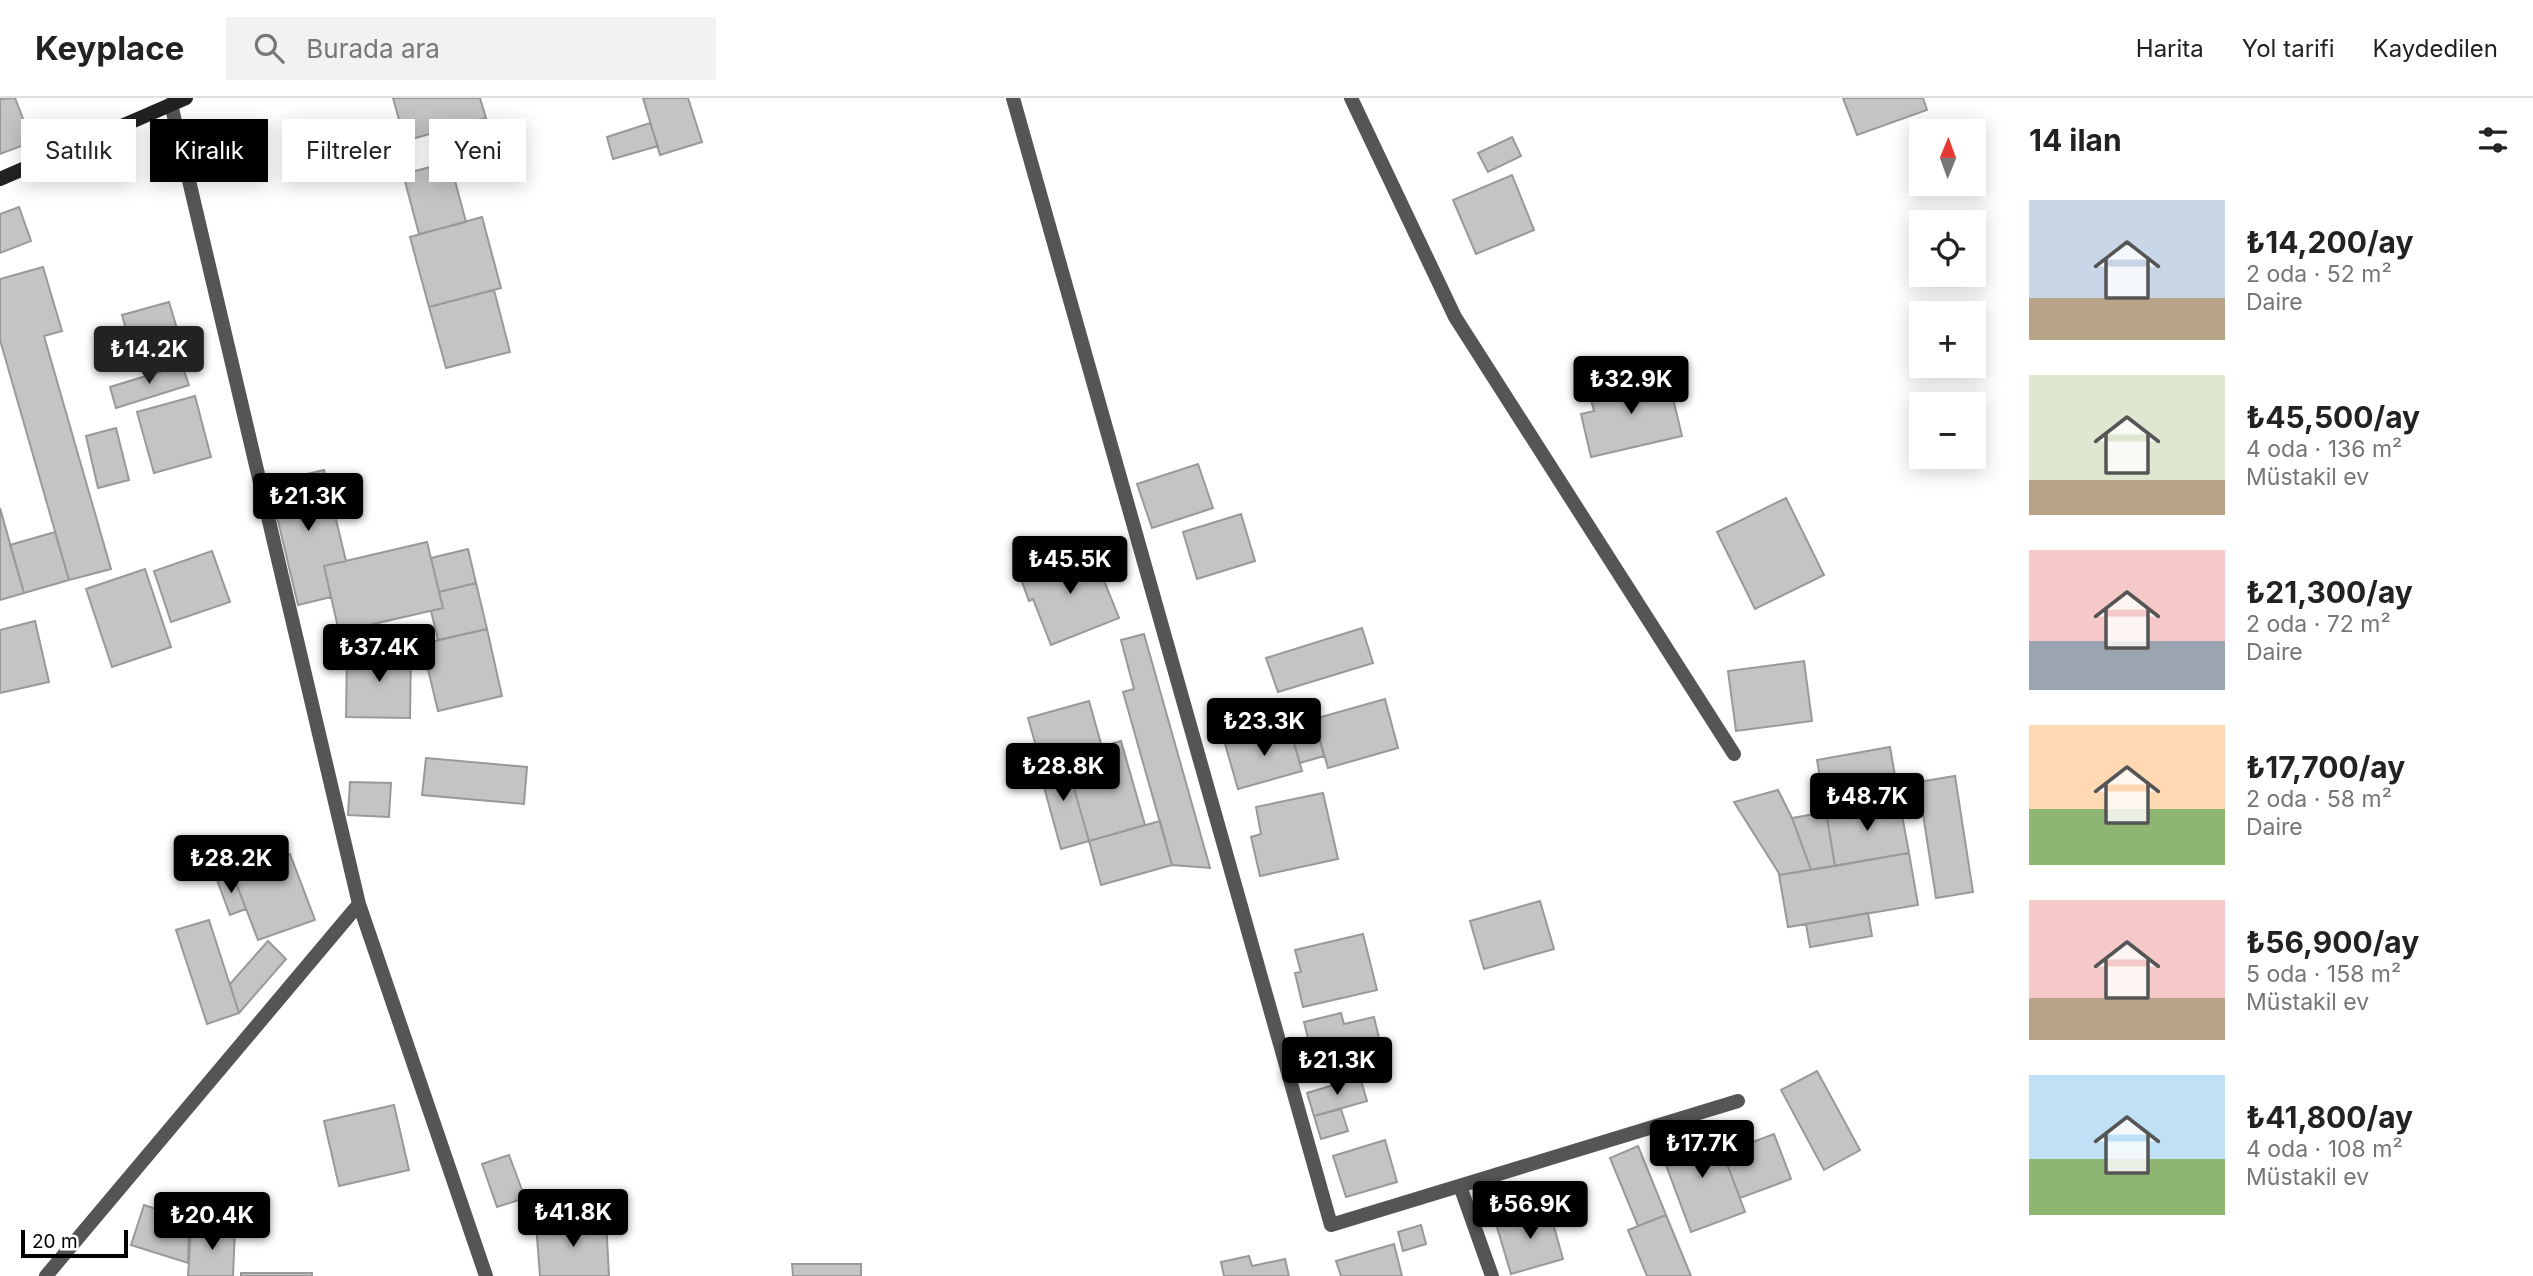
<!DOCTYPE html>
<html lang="tr">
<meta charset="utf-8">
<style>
body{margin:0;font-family:Inter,sans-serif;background:#f2f2f2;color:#222;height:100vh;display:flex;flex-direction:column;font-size:26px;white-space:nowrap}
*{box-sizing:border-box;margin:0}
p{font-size:23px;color:#767676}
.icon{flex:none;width:38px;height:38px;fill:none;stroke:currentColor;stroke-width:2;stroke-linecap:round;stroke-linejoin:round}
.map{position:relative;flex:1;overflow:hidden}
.details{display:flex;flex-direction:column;background:#fff;width:525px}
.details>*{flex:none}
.banner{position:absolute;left:21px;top:21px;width:665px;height:63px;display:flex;gap:14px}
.needle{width:46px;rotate:1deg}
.tools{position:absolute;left:1909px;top:21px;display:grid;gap:14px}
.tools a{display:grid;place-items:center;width:77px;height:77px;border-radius:0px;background:#fff;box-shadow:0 4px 18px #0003;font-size:35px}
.scale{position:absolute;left:21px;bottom:18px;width:107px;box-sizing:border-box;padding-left:7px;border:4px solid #000;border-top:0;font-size:19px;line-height:24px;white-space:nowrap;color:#000;-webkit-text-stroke:5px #fff;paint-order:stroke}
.price{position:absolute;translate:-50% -60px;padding:0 16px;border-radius:7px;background:#000;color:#fff;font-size:23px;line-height:46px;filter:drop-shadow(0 2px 4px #0008)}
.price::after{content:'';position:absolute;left:50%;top:42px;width:21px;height:16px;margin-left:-10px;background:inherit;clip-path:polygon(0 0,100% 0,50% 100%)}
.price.on{background:#222;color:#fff}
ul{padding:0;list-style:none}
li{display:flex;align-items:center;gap:21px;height:175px;padding:0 21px}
li span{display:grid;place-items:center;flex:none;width:196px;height:140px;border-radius:0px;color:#555}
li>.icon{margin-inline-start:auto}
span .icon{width:84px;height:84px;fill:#fffc;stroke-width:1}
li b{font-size:30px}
h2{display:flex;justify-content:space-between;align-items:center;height:84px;padding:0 21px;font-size:30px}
.pill{padding:0 24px;border-radius:0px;background:#fff;box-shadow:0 4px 18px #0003;font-size:24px;line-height:63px}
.pill.on{background:#000;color:#fff}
header{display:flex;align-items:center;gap:42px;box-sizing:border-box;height:98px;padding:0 35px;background:#fff;border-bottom:2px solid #e0e0e0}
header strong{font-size:33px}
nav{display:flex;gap:38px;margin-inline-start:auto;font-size:24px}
.search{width:490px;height:63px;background:#f2f2f2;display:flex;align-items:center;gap:18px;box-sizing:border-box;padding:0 24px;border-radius:0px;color:#767676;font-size:26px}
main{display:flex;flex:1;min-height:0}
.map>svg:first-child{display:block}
.building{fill:#c4c4c4;stroke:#999;stroke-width:2}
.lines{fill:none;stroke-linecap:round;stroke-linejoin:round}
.street{stroke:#555;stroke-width:14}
.secondary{stroke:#222;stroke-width:14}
</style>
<header>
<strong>Keyplace</strong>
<div class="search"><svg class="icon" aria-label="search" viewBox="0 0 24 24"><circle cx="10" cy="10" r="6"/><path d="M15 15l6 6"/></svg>Burada ara</div>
<nav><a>Harita</a><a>Yol tarifi</a><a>Kaydedilen</a></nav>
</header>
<main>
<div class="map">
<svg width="2008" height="1178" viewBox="0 0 2008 1178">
<rect width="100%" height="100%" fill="#fff"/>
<path class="building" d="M15 0 32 44 0 56V1Z
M393 0H480L486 20 405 43Z
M643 0H688L702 44 660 57Z
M1843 0H1923L1927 12 1857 37Z
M650 25 658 48 613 61 607 39Z
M1512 39 1521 58 1488 74 1478 55Z
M450 64 466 124 419 136 403 76Z
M1512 77 1534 132 1476 156 1453 102Z
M19 109 31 143 0 155V116Z
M482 119 501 190 429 209 410 139Z
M43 169 62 233 44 238 111 471 69 482 0 242V181Z
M494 192 510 254 446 270 429 209Z
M169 204 181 244 133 257 122 217Z
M182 267 189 287 116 310 110 289Z
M1667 275 1682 338 1591 359 1581 316 1594 313 1589 294Z
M195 298 211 359 154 375 137 314Z
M116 330 129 382 98 390 86 338Z
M1198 366 1213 410 1152 430 1137 386Z
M324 372 346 463 324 468 331 499 298 507 269 385Z
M1786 400 1824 477 1755 511 1717 434Z
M0 410 24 495 0 502Z
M1241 416 1255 463 1197 481 1183 434Z
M55 434 69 482 24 495 10 447Z
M427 444 443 510 339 534 324 468Z
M1091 450 1119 520 1051 547 1033 501 1029 503 1020 478Z
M468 451 476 485 439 494 431 460Z
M212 453 230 504 171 524 154 473Z
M145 471 171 549 112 569 86 491Z
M476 485 487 531 438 542 431 513 443 510 439 494Z
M35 523 49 584 0 595V532Z
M1362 530 1373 565 1278 594 1266 560Z
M487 531 502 598 438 613 422 546Z
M1144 536 1210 770 1172 767 1123 594 1134 591 1121 542Z
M347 553 411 554 410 620 346 619Z
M1804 563 1812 623 1736 633 1728 573Z
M1385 601 1398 650 1328 670 1314 621Z
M1089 603 1102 649 1041 666 1028 620Z
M1314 621 1324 658 1300 665 1289 628Z
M1289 628 1302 673 1238 691 1225 646Z
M1121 643 1145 727 1089 743 1065 659Z
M1890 649 1899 701 1826 714 1817 662Z
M1065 659 1089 743 1061 751 1038 667Z
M426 660 527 669 524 706 422 697Z
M1955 678 1973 794 1936 800 1918 684Z
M350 684 391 685 389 719 348 717Z
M1778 692 1792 720 1811 772 1780 777 1734 704Z
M1323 695 1338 761 1260 778 1251 739 1261 736 1256 709Z
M1899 701 1909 755 1835 768 1826 714Z
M1826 714 1835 768 1811 772 1792 720Z
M1160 723 1172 767 1101 787 1089 743Z
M1909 755 1918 807 1788 829 1779 777Z
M290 756 315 822 258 842 233 777Z
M233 777 246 811 230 817 217 782Z
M1540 803 1554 851 1484 871 1470 823Z
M1868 815 1872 838 1810 849 1806 826Z
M209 822 239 915 207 926 176 832Z
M1363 836 1377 892 1303 909 1295 875 1301 874 1295 852Z
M268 843 286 861 239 915 230 886Z
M1341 915 1344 926 1374 919 1385 965 1318 981 1304 924Z
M1817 973 1860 1052 1824 1072 1781 992Z
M1360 979 1367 1003 1314 1018 1307 995Z
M394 1007 409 1072 339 1088 324 1023Z
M1341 1011 1348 1033 1321 1041 1314 1018Z
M1714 1031 1745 1114 1691 1134 1660 1051Z
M1774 1036 1791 1081 1740 1100 1723 1055Z
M1385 1042 1397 1084 1346 1099 1333 1058Z
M1638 1048 1666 1117 1638 1128 1610 1060Z
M509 1057 525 1100 497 1109 482 1066Z
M144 1107 189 1122 188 1165 131 1147Z
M1549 1111 1563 1161 1511 1176 1496 1126Z
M1666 1117 1691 1178H1647L1628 1132Z
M606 1121 609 1178H540L536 1126Z
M1421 1127 1426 1146 1403 1153 1398 1134Z
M191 1129 235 1132 233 1178H188Z
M1394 1146 1402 1178H1341L1336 1163Z
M1249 1158 1252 1168 1285 1161 1289 1178H1224L1221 1164Z
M792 1166H861V1178H793Z
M241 1175H312V1178H241Z"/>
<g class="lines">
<path class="street" d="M1013 0 1331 1127 1738 1003
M1351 0 1455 219 1734 656
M171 6 359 806 486 1178
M1460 1088 1492 1178
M46 1178 359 806"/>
<path class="secondary" d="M0 81 186 0"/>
</g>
</svg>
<div class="tools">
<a><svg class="needle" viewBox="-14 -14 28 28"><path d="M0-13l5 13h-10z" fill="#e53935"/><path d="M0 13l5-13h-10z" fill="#767676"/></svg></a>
<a><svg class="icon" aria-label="locate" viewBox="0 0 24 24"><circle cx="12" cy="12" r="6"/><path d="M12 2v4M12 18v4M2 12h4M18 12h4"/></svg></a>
<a>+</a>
<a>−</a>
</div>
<div class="scale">20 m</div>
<b class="price on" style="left:149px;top:288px">₺14.2K</b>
<b class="price" style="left:1631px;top:318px">₺32.9K</b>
<b class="price" style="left:308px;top:435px">₺21.3K</b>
<b class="price" style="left:1070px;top:498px">₺45.5K</b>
<b class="price" style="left:379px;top:586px">₺37.4K</b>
<b class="price" style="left:1264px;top:660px">₺23.3K</b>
<b class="price" style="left:1063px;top:705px">₺28.8K</b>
<b class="price" style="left:1867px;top:735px">₺48.7K</b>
<b class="price" style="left:231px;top:797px">₺28.2K</b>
<b class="price" style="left:1337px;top:999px">₺21.3K</b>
<b class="price" style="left:1702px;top:1082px">₺17.7K</b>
<b class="price" style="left:1530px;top:1143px">₺56.9K</b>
<b class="price" style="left:573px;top:1151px">₺41.8K</b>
<b class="price" style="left:212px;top:1154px">₺20.4K</b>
<div class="banner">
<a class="pill">Satılık</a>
<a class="pill on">Kiralık</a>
<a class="pill">Filtreler</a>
<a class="pill">Yeni</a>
</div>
</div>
<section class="details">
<h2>14 ilan<svg class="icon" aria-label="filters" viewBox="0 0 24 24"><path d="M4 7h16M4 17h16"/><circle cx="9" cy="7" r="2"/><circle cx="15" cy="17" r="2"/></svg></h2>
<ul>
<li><span style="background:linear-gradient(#c9d6e8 70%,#b9a48a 0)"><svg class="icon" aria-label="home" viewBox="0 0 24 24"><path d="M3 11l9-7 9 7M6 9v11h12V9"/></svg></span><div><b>₺14,200/ay</b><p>2 oda · 52 m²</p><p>Daire</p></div></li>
<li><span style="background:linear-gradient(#dfe7d0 75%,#b9a48a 0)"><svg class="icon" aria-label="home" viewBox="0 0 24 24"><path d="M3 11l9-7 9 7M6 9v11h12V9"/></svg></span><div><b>₺45,500/ay</b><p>4 oda · 136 m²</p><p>Müstakil ev</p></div></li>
<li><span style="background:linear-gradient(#f6c9c9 65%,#9aa5b1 0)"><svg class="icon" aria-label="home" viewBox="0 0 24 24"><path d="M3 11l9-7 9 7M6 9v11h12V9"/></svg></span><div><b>₺21,300/ay</b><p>2 oda · 72 m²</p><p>Daire</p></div></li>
<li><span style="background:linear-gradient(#ffd9b3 60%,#8fb573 0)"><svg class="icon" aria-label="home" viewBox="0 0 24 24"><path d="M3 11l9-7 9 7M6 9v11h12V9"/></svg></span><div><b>₺17,700/ay</b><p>2 oda · 58 m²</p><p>Daire</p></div></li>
<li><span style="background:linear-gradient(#f6c9c9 70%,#b9a48a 0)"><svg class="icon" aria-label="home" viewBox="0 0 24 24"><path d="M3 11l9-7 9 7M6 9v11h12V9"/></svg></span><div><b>₺56,900/ay</b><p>5 oda · 158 m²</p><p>Müstakil ev</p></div></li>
<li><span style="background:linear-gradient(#bfe0f5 60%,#8fb573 0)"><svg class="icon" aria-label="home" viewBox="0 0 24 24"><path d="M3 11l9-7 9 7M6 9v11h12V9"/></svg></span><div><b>₺41,800/ay</b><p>4 oda · 108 m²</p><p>Müstakil ev</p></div></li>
</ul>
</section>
</main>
